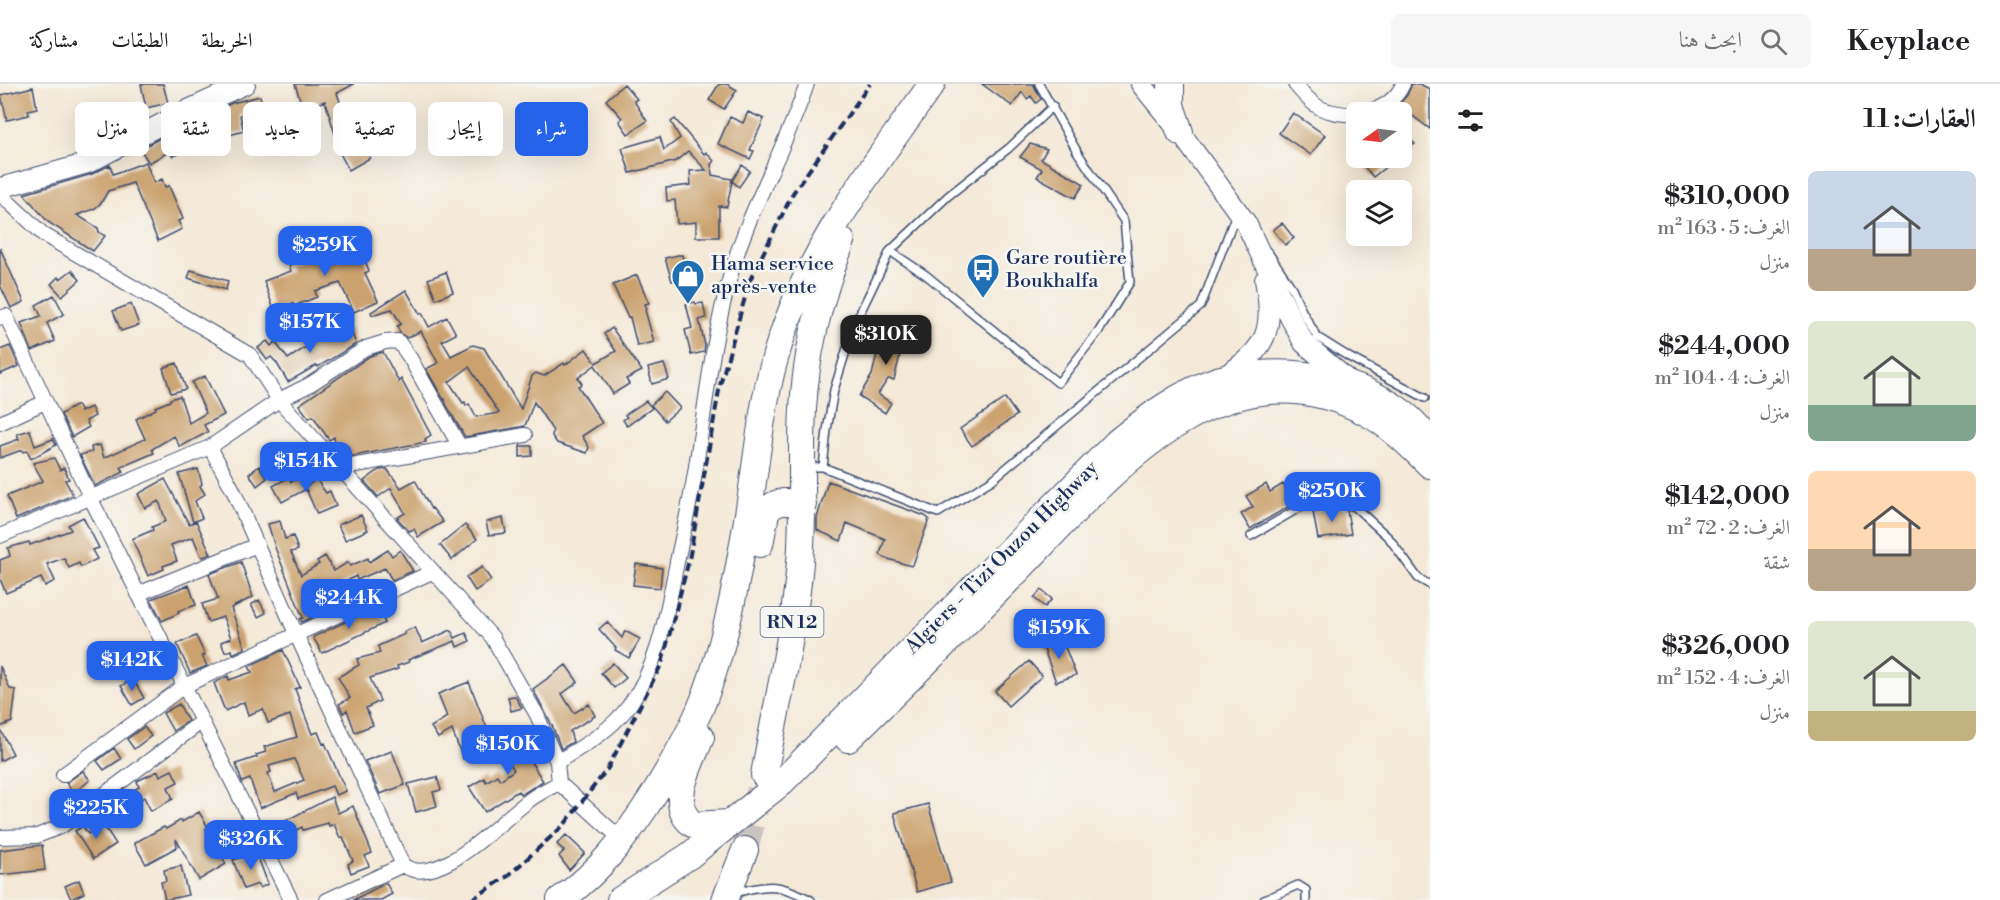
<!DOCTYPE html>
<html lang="ar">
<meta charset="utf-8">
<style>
body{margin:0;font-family:"Libre Bodoni",Amiri,serif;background:#f6f6f6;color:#202124;direction:rtl;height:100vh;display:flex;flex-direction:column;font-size:22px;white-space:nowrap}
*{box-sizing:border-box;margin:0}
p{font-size:20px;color:#757577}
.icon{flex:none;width:33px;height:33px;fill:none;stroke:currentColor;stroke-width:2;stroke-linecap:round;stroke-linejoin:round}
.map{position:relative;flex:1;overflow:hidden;direction:ltr}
.side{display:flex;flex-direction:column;background:#fff;width:570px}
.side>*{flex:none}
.top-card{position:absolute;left:18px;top:18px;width:570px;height:54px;direction:rtl;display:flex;gap:12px}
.needle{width:39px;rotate:256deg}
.fabs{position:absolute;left:1346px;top:18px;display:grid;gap:12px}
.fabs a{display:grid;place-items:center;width:66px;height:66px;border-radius:9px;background:#fff;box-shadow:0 6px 24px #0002;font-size:30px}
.price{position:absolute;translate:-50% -51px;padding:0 14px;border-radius:12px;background:#2563eb;color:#fff;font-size:20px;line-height:39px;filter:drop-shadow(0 2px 3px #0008)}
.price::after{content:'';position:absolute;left:50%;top:36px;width:18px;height:14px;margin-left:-9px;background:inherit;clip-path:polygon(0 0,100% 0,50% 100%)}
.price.current{background:#222;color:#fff}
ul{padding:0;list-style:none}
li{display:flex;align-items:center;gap:18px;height:150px;padding:0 24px}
li span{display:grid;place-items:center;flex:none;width:168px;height:120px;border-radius:9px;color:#555}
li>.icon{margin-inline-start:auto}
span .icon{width:72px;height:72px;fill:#fffc;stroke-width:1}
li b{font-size:26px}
h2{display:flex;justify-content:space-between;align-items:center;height:72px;padding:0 24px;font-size:26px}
.tag{padding:0 21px;border-radius:9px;background:#fff;box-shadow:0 6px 24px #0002;font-size:21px;line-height:54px}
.tag.current{background:#2563eb;color:#fff}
header{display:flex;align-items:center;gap:36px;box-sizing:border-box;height:84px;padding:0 30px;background:#fff;border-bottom:2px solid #e0e0e0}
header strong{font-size:28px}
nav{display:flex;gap:33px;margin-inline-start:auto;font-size:21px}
.search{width:420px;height:54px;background:#f6f6f6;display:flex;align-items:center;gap:15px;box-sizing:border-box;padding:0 21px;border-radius:9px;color:#757577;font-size:22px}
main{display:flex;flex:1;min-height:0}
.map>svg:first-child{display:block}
.building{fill:#cba16e;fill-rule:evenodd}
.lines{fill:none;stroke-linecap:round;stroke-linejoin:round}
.highway-tunnel{stroke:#c9c4bf;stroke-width:26;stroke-dasharray:26 13;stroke-linecap:butt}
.lane-casing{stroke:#3c4b70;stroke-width:10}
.street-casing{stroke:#3c4b70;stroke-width:16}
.secondary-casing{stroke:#3c4b70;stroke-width:22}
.highway-casing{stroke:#3c4b70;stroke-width:28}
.lane{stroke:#fff;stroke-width:7}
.street{stroke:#fff;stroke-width:14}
.secondary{stroke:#fff;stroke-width:20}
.highway{stroke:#fff;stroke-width:26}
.rail{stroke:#1b2f5e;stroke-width:4;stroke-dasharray:9 4.5;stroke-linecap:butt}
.labels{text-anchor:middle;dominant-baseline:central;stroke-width:5;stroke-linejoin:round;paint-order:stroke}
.shield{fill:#f6f6f2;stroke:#5d6b8a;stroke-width:1.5}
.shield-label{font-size:18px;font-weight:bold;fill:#1b2f5e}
.poi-label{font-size:20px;fill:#1b2f5e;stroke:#f6f6f2;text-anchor:start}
.street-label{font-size:20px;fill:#1b2f5e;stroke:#f6f6f2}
</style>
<header>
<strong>Keyplace</strong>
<div class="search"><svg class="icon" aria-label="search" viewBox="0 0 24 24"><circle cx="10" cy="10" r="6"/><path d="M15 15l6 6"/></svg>ابحث هنا</div>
<nav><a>الخريطة</a><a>الطبقات</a><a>مشاركة</a></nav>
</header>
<main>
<section class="side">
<h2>العقارات: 11<svg class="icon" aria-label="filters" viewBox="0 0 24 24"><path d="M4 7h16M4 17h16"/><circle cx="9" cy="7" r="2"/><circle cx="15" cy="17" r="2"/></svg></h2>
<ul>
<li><span style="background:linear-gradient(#c9d6e8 65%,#b9a48a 0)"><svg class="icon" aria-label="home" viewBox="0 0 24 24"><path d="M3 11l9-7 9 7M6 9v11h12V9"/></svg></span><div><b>$310,000</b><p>الغرف: 5 · 163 m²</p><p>منزل</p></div></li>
<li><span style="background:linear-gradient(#dfe7d0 70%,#7fa58c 0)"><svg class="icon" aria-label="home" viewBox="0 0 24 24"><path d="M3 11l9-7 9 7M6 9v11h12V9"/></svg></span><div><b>$244,000</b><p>الغرف: 4 · 104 m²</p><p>منزل</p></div></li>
<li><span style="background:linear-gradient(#ffd9b3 65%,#b9a48a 0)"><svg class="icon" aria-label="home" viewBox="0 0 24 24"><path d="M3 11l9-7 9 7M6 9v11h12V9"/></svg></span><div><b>$142,000</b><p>الغرف: 2 · 72 m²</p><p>شقة</p></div></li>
<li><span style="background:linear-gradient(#dfe7d0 75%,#c2b280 0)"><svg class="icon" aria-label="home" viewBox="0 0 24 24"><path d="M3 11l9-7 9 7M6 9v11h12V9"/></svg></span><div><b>$326,000</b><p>الغرف: 4 · 152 m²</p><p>منزل</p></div></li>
</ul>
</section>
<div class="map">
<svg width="1430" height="816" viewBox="0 0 1430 816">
<rect width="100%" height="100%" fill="#f6f6f2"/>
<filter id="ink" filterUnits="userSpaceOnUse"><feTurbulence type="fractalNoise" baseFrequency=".0167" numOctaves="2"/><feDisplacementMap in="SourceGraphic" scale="12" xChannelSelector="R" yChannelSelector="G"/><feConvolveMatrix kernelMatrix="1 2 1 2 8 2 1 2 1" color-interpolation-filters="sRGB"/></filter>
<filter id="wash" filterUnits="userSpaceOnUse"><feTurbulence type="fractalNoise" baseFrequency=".008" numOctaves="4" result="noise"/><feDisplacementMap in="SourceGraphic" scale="24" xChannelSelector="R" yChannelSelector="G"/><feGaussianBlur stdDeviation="1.35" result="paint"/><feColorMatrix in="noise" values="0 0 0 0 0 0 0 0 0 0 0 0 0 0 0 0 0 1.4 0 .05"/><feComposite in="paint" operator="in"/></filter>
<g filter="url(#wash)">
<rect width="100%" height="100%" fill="#f4e9d7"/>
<g id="blocks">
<path class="building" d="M141 0H163L168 19 146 24Z
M295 0H354L337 9 346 36 358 29 364 40 355 44 370 74 349 86 337 64 339 63 325 17 303 25Z
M624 0 637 15 634 17 647 37 628 50 619 37 622 34 606 16Z
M719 0H727L737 6 724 25 709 16Z
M982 0H1033L1041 15 1036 19 1031 12 1027 15 1022 8 1012 22Z
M1412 0H1419L1430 5V45L1410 30 1396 24 1407 11Z
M33 3 37 24 28 26 29 31 7 36 1 11Z
M260 12 264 25 240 31 244 47 215 55 206 31 232 19Z
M748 28 764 35 750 66 754 67 750 75 718 60 730 33 743 39Z
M1293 29 1325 51 1311 71 1279 49Z
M537 31 558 55 545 66 524 42Z
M675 35 704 70 706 68 714 77 711 80 712 91 732 95V97L742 81 750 87 739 103 732 97 727 123 719 122V153H696V138L677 140 675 116 667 117 666 104 691 101 690 87 706 86 688 67 676 77 630 89 622 64 660 53 664 66 680 54 671 38Z
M403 40 408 50 389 60 385 50Z
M194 44 199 64 172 72 170 67 149 79 140 65 173 47 174 49Z
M1401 48 1415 60 1401 70Z
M1030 60 1047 65 1041 75 1084 100 1075 114 1037 93 1042 85 1020 73Z
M1357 74H1397L1373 93Z
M146 78 154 99 162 95 165 103 169 102 183 135 178 137 182 145 158 157 133 99 108 107 101 119 94 125 77 131 98 144 99 148 105 152 93 167 48 138 24 110 92 90 110 81 113 90Z
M1282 139 1294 154 1285 161 1273 146Z
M356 152 369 187 365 189 378 217 354 228 340 199 315 207 317 213 294 222 293 219 274 226 264 197 291 187 289 181 308 174 307 170Z
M0 164 24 218 11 224 0 201Z
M678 171H682L688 192 672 197 665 174Z
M72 186 80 196 62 212 51 200 58 193 60 195Z
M191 186 228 197 226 206 188 194Z
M446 188 453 208 436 215 428 195Z
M637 191 649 219 645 220 647 225 645 226 654 258 637 262 630 233 628 234 613 201Z
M406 206 420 230 422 229 429 243 447 233 456 250 442 257 451 272 473 261 484 264 521 325 532 292 536 289 544 292 564 279 565 281 586 265 596 279 616 267 604 250 612 244 642 287 626 295 629 300 613 310 595 281 578 294 582 300 578 302 602 339 582 352 589 363 587 369 557 359 552 352 553 347 534 318 525 342 465 353 446 320 445 315 444 316 426 285 438 279 421 247 407 254 400 249 397 242 401 240 392 225 372 231 371 228ZM469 283 499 329 476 333 469 320 466 322 465 318 463 319 449 298Z
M54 211 64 230 47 239 55 257 32 267 21 239 41 232 36 221Z
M695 218 696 220 703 219 706 234 699 236 705 261 704 268 691 271 685 246 692 244 686 220Z
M131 220 139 241 121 247 113 227Z
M894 232 911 237 908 247 906 246 894 296 888 295 878 310 891 319 885 329 859 312 872 291 879 261 889 264 895 243 891 242Z
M350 244 356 260 318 283 317 281 288 298 276 278 271 273 267 276 258 264 267 257 271 262 275 258 288 275 326 250 327 252Z
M10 262 19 282 0 290V266Z
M383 268 399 298 401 295 431 351 425 355 426 358 343 374 336 366 334 353 329 356 313 332 309 334 299 321 370 272Z
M177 279 186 305 171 309 163 284Z
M664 280 669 295 652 300 648 284Z
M205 292 224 331 204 341 208 348 180 363 174 352 152 365 154 369 121 383 124 388 95 402 80 371 92 368 91 363 100 361 104 374 145 355 136 335 156 325 155 323 170 317V315L180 312 189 339 206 329 192 298Z
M665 308 680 324 665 337 651 321Z
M1005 314 1017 331 972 362 960 345Z
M646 317 652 324 627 342 623 336 627 333 625 331Z
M77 321 81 328 91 323 95 332 86 337 89 343 72 353 61 330Z
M30 346 35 362 53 355 56 361 31 375 27 367 23 368 22 366 0 374V362L19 355 17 350Z
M520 362H532V372L520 373Z
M54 374 60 386 64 384 69 395 65 396 73 411 16 435 7 412 43 397 33 379Z
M259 382 267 394 257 402 249 390Z
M198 385 202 400 200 402 205 410 195 417 202 434 193 438 179 390Z
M387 385 401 404 415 396 431 425 432 424 443 438 418 453 414 445 409 447 397 434 405 429 391 404 378 413 364 397 379 386Z
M302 392 307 402 316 395 326 409 330 407 336 422 317 430 306 405 282 418 273 402 289 393 291 398Z
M165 395 189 440 196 437 211 470 203 473 201 472 193 453 171 461 177 477 163 482 164 485 148 492 132 455 153 446 152 443 166 437 159 417 145 424 138 410Z
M828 397 925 432 929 435 914 478 911 482 885 474 880 470 885 455 847 439 841 457 817 446V434Z
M1266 400 1270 408 1283 400 1295 419 1250 445 1241 430 1253 423 1246 412Z
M1338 424 1347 426 1351 450 1318 455 1313 428Z
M361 431 368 446 345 456 338 441Z
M83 433 99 464 92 466 97 475 81 483 79 479 69 484 64 474 47 480 55 497 45 502 41 494 6 509 0 495V476L10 472 8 464 29 458 30 461 71 446 68 441Z
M503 434 506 449 489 451 486 438Z
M280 437 285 455 293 452 298 466 291 468 301 491 319 480 317 477 325 472 334 487 348 478 350 482 368 474 369 478 388 466 392 472 400 466 413 487 392 496 385 484 357 496 356 492 330 507 338 521 302 538 300 535 303 534 276 466 268 440Z
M465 441 477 455 452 476 440 461Z
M241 478 253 513 231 524 245 564 233 570 232 566 225 568 221 558 231 554 223 533 208 538 202 520 218 515 209 490Z
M636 480 662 484 660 504 633 501Z
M482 483 491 496 475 507 466 493Z
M189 501 196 521 178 527 179 529 162 537 151 515Z
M1041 506 1052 515 1045 523 1034 514Z
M259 516 266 529 258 533 251 521Z
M377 523 385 539 322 569 313 553Z
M607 538 622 554 625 547 640 555 629 574 615 566 616 564 599 545Z
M415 543 422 559 451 546 455 554 466 549 470 557 457 563 455 557 408 576 409 578 397 582 398 585 370 594 380 617 366 624 373 641 355 648 347 626 343 629 339 620 350 614 338 593 359 581 357 575 380 569 378 562 405 550 404 548Z
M196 552 205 571 202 572 207 582 190 589 177 560Z
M1061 553 1076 591 1056 598 1042 560Z
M283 566 300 603 295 605 312 650 318 648 323 660 325 659 346 707 336 711 332 702 298 715 296 709 260 724 250 695 242 698 236 680 257 673 256 671 266 668 264 663 297 653 290 631 268 639 263 625 248 631 244 618 225 627 214 599 228 592 229 596 252 588 249 582ZM294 675 304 696 275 708 268 689 271 688 269 682Z
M1029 577 1042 592 1008 622 995 607Z
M613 579 626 594 614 604 601 589Z
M566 581 578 598 562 610 574 629 589 620 595 632 570 647 573 658 561 665 552 641 533 605Z
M0 582 10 605 16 606 12 638 0 643Z
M133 595 144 614 132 621 121 602Z
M469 598 494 662 463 675 452 646 438 654 431 643 447 633 438 610Z
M515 612 522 624 511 627 508 613Z
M179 620 188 637 173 647 163 629Z
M144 643 151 652 134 665 127 655Z
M0 645 13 670 0 677Z
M525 647 528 656 519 659 543 697 521 711 518 707 485 728 469 703 484 694 486 698 497 691 500 696 514 686 508 676 501 657Z
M114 664 121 675 104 686 97 677Z
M392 667 405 701 380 710 365 677Z
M172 686 178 698 168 703 173 715 151 727 144 713 132 721 126 711 139 703 137 697 158 687 160 692Z
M83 687 90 696 74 709 66 699Z
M437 693 441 706 433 708 437 722 416 728 408 700Z
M332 713 338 729 353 722 372 769 365 772 369 782 351 789 348 780 353 777 343 753 340 754 334 740 329 742 328 739 303 746 302 743 277 756 271 744Z
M928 720 951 798 917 808 894 729Z
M199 728 208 743 206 745 226 780 199 796 176 755 177 763 146 780 134 759 164 743 166 745 181 736 182 738Z
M103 740 116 760 93 775 75 747 83 742 88 750Z
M566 751 585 769 569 786 559 772 564 767 557 760Z
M42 761 45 786 0 791V766Z
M256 768 268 800 260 804 258 800 244 805 233 776Z
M181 782 188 811 165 816 161 798 166 797 164 786Z
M79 796 84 809 71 815 65 802Z
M386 799 392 810 381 816H353Z"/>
</g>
</g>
<g filter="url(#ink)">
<use href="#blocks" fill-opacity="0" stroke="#3c4b70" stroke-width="1.5"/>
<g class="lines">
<path class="highway-tunnel" d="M745 766 760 706"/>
<g class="lane-casing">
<path id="lane" d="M890 167 926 191 1058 299 1099 247 1130 198 1124 137 1078 69 1039 0
M1268 168 1292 204 1302 227 1317 253 1349 273 1425 314
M807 383H823L938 429 992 396 1201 222 1236 130
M823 383 827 346 834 306 846 267 859 231 890 167 948 112 1009 64 1053 22
M1251 452 1301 423 1333 416 1355 423 1389 454 1418 494 1430 501
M736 809C769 799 780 800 811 816
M1264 816 1298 801 1306 806V816"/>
</g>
<g class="street-casing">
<path id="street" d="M1295 0C1316 26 1322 28 1356 31
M1367 28C1383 24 1396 16 1403 0
M0 110 44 151 250 271 279 316 492 553 537 631 557 678 559 699 622 756
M0 234 6 232 91 415 291 816
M0 339 45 318
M210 363 233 406 297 552 403 781C437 807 500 737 527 718 536 710 548 705 559 699
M340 384 525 351
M0 452 210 363 279 316 309 301 366 264 385 258 398 257 410 274 459 361
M138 510 257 461
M557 678C583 662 609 648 628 623 659 582 667 527 677 478 683 449 690 419 695 389 705 324 712 257 730 193 748 126 785 66 807 0
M63 691 184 602 432 488
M0 753 37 752 62 742 201 638
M327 816 403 781"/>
</g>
<g class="secondary-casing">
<path id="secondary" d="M1141 0 1180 48 1246 139 1290 233 1304 259 1351 299
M0 104 88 79 186 27 245 0
M1225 292C1267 265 1275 245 1265 196"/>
</g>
<g class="highway-casing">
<path id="highway" d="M1171 0V21L1180 48
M760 460 766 429C775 414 788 418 803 420
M701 653C692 678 665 722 694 741L728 739
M848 655C906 598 965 541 1021 483 1111 390 1223 252 1367 329 1391 342 1411 363 1430 381
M764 691C776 624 792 557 799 489 805 435 800 380 803 325 806 268 821 209 842 157
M560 816C600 788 628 751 654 710 671 682 687 655 700 625 726 562 738 491 749 424 758 369 762 314 779 261 810 163 873 83 932 0
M620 816 689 772 782 698 1117 358C1148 333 1179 309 1217 296 1230 292 1245 291 1258 290 1310 286 1367 299 1408 333 1416 340 1423 349 1430 356
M725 816 745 766"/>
</g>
<use href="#lane" class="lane"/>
<use href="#street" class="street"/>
<use href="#secondary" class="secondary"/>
<use href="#highway" class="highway"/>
<path class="rail" d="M471 816 508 792 564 741 608 684 662 579 689 476 720 301 750 196 793 109 870 0"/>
</g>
</g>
<defs>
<g id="bus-pin" transform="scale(1.725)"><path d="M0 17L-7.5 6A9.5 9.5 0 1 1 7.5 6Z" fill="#1f6fb2" stroke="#f6f6f2"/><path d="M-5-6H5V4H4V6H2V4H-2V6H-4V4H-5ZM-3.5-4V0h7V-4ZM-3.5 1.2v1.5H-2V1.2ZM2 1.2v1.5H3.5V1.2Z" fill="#fff"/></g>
<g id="shop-pin" transform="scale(1.725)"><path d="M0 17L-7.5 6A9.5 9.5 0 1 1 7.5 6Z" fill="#1f6fb2" stroke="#f6f6f2"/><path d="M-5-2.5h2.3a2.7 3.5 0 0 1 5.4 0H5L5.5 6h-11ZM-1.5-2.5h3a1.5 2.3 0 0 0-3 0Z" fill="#fff"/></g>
</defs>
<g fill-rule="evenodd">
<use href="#bus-pin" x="983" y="186"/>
<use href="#shop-pin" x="688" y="192"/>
</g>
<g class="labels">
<rect class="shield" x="760.5" y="523" width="63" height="30" rx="4.5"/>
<g class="shield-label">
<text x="792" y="538">RN 12</text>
</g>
<g class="poi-label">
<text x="1006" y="174">Gare routière<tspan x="1006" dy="23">Boukhalfa</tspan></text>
<text x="711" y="180">Hama service<tspan x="711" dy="23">après-vente</tspan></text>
</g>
<g class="street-label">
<text transform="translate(1002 474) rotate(-45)">Algiers - Tizi Ouzou Highway</text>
</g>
</g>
</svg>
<div class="fabs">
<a><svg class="needle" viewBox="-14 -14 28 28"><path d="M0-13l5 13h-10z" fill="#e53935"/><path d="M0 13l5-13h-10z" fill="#757577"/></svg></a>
<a><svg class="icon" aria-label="layers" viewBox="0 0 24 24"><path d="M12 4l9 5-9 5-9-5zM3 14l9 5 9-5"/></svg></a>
</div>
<b class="price" style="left:325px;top:193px">$259K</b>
<b class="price" style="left:310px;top:270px">$157K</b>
<b class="price current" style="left:886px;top:282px">$310K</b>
<b class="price" style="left:306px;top:409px">$154K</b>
<b class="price" style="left:1332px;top:439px">$250K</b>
<b class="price" style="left:349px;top:546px">$244K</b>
<b class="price" style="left:1059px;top:576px">$159K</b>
<b class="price" style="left:132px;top:608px">$142K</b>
<b class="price" style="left:508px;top:692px">$150K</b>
<b class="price" style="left:96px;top:756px">$225K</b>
<b class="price" style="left:251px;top:787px">$326K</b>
<div class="top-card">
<a class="tag current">شراء</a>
<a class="tag">إيجار</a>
<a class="tag">تصفية</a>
<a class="tag">جديد</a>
<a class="tag">شقة</a>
<a class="tag">منزل</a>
</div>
</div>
</main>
